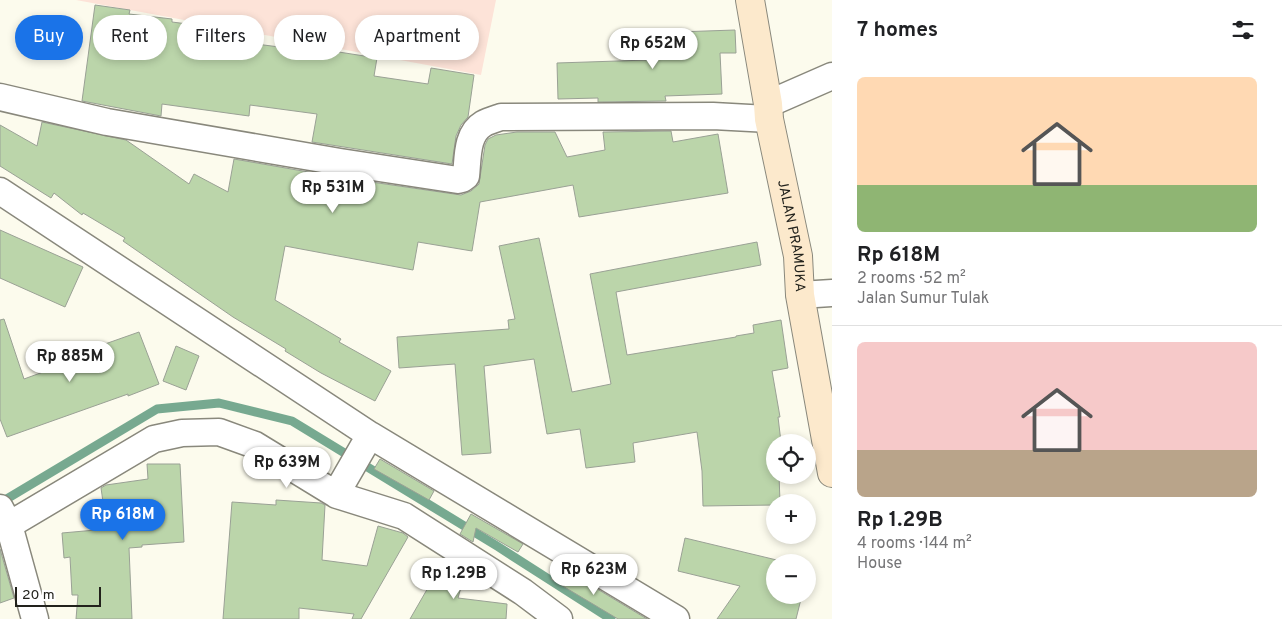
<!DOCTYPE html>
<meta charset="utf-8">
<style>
body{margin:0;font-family:Overpass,sans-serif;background:#f6f6f6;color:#202124;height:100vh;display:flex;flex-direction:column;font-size:19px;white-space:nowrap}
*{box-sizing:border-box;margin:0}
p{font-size:16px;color:#757577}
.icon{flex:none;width:28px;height:28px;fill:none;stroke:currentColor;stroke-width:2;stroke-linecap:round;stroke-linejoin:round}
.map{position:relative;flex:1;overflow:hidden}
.sheet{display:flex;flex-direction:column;background:#fff;width:450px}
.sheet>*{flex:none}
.guide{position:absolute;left:15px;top:15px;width:475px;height:45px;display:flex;gap:10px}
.controls{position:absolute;left:766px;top:434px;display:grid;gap:10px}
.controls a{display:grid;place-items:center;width:50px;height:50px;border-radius:50%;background:#fff;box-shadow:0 2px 8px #0003;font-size:25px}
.scale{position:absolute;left:15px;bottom:12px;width:86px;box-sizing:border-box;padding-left:5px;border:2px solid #22221c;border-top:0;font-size:14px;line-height:18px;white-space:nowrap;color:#22221c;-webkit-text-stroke:4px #fff;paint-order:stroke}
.price{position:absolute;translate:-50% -42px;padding:0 11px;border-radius:18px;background:#fff;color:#222;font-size:16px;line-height:32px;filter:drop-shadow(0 1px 2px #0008)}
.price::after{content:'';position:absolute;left:50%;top:30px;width:15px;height:11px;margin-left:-8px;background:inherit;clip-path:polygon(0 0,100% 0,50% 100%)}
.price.on{background:#1a73e8;color:#fff}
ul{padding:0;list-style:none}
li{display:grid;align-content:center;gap:10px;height:265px;padding:0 25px}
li+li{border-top:1px solid #e0e0e0}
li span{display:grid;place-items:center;height:155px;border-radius:8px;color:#555}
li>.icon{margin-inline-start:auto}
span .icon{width:90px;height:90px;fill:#fffc;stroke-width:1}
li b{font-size:21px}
h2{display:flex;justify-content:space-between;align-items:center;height:60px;padding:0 25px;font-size:21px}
.chip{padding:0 18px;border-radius:22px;background:#fff;box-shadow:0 2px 8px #0003;font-size:18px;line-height:45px}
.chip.on{background:#1a73e8;color:#fff}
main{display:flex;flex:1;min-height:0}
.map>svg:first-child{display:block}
.green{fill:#fde3d8}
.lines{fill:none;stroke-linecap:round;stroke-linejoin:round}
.stream{stroke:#77a990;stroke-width:9}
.building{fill:#bbd5aa;stroke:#9aa195}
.street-casing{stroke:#89887c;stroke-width:29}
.secondary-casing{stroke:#89887c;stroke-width:30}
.street{stroke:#fff;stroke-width:26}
.secondary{stroke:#fce9cc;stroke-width:28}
.labels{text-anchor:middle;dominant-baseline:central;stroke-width:5;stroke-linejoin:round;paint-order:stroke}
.street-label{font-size:14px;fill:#22221c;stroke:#fff}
</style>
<main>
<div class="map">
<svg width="832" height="619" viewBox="0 0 832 619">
<rect width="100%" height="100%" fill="#fcfbed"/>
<path class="green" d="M76 0H496L481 75Z"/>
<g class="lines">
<path class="stream" d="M0 503 157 409 219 403 292 421 497 546 611 619"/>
</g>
<path class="building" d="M95 5 130 10 129 14 172 19V22L234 30 233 33 257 35 256 44 326 53V50L377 58 374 76 428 84 431 68 474 75 468 117 461 125 456 136 452 164 312 142 317 114 250 105 249 116 162 104 161 116 82 101Z
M735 30 736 53H720L722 94 665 96 666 101 598 102V98L558 99 557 63 648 60 647 33Z
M42 122 126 140 189 184 194 174 228 192 234 159 337 177 461 195 471 191 479 184 485 145 488 139 496 135 517 132H555L567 157 605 150 603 132 671 131 673 142 718 134 728 193 579 217 573 185 480 202 472 251 418 242 413 270 285 246 275 300 341 339 339 342 391 371 375 401 321 373 285 351 286 349 233 317 123 241 125 238 83 213 82 215 54 193 51 198 0 166V125L37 146Z
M0 230 83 267 65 307 0 278Z
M539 238 572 392 611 384 590 274 757 242 761 265 616 292 627 355 736 337V336L754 333 753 325 781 320 788 368 772 371 780 417H778L781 442H775V475H779L780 502H775V505L703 506 702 471 697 432 633 443 635 462 586 468 580 429 547 434 534 359 484 366 491 453 462 455 455 364 399 368 397 337 509 329 508 320 515 319 499 246Z
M4 319 24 379 106 349 105 344 139 332 159 384 128 396V394L7 437 0 419V320Z
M176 346 199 356 186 390 163 381Z
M380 459 434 491 429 500 374 469Z
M147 464H180L184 542 142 545V547L129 548 132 619H76L78 595H72L70 557 64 558 62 533 107 529 101 488 106 485 148 479Z
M276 500 321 503 325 505 322 560 367 566 378 526 403 533 408 537 361 619H352L354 614 299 608V619H223L232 502 276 505Z
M471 514 523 544 518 552 476 528 473 542 460 534Z
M685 538 785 562H775V595H802L796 619H717L740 586 678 571Z
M0 549 14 598 0 603Z
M444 560 465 573 458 598 507 604 506 619H410Z
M559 566 647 619H618L551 579Z"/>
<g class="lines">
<g class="street-casing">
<path id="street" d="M0 97 107 122 340 162 458 180 462 179 466 176C468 159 466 134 483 124 488 121 495 119 501 117L713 116 769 119
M768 104 832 76
M0 191 370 435 676 619
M800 295 832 293
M337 495 340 487 370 435
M0 508 9 525 35 619
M0 528 9 525 154 439 182 433 219 432 255 445 337 495 404 516 523 592 559 619"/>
</g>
<g class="secondary-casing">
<g id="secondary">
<path id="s1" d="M750 0 768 104 769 119 798 256 800 295 832 473"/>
</g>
</g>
<use href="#street" class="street"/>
<use href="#secondary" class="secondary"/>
</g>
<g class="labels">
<g class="street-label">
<text stroke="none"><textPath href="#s1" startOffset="240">JALAN PRAMUKA</textPath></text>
</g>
</g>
</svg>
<div class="controls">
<a><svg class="icon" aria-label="locate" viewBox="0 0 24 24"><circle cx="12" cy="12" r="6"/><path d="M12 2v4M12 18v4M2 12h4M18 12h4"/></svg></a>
<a>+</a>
<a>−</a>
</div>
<div class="scale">20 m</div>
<b class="price" style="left:653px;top:70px">Rp 652M</b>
<b class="price" style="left:333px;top:214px">Rp 531M</b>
<b class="price" style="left:70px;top:383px">Rp 885M</b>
<b class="price" style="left:287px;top:489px">Rp 639M</b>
<b class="price on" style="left:123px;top:541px">Rp 618M</b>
<b class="price" style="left:594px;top:596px">Rp 623M</b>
<b class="price" style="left:454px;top:600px">Rp 1.29B</b>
<div class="guide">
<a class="chip on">Buy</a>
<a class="chip">Rent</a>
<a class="chip">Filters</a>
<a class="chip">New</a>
<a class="chip">Apartment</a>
</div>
</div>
<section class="sheet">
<h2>7 homes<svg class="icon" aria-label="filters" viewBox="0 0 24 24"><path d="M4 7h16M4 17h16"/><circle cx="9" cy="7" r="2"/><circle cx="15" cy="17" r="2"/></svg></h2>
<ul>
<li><span style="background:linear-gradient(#ffd9b3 70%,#8fb573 0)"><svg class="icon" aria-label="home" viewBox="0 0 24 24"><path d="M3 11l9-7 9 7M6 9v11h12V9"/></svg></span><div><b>Rp 618M</b><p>2 rooms · 52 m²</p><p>Jalan Sumur Tulak</p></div></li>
<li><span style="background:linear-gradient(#f6c9c9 70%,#b9a48a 0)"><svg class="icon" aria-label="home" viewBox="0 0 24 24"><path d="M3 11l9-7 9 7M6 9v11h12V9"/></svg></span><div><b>Rp 1.29B</b><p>4 rooms · 144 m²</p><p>House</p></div></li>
</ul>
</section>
</main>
